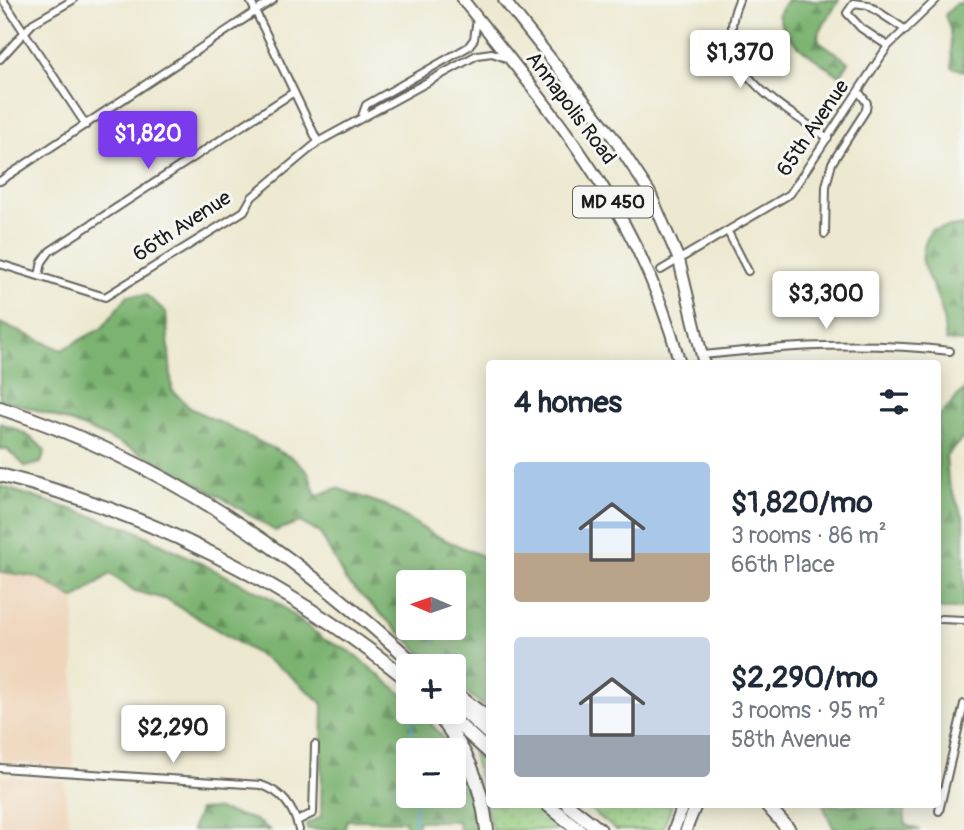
<!DOCTYPE html>
<meta charset="utf-8">
<style>
body{margin:0;font-family:Pangolin,sans-serif;background:#f6f6f7;color:#1f2937;height:100vh;display:flex;flex-direction:column;font-size:26px;white-space:nowrap}
*{box-sizing:border-box;margin:0}
p{font-size:23px;color:#747a83}
.icon{flex:none;width:38px;height:38px;fill:none;stroke:currentColor;stroke-width:2;stroke-linecap:round;stroke-linejoin:round}
.map{position:relative;flex:1;overflow:hidden}
.details{position:absolute;left:486px;top:360px;width:455px;height:448px;display:flex;flex-direction:column;background:#fff;border-radius:7px;box-shadow:0 4px 18px #0003}
.details>*{flex:none}
.needle{width:46px;rotate:272deg}
.fabs{position:absolute;left:396px;top:570px;display:grid;gap:14px}
.fabs a{display:grid;place-items:center;width:70px;height:70px;border-radius:7px;background:#fff;box-shadow:0 4px 18px #0003;font-size:35px}
.price{position:absolute;translate:-50% -60px;padding:0 16px;border-radius:7px;background:#fff;color:#222;font-size:23px;line-height:46px;filter:drop-shadow(0 2px 4px #0008)}
.price::after{content:'';position:absolute;left:50%;top:42px;width:21px;height:16px;margin-left:-10px;background:inherit;clip-path:polygon(0 0,100% 0,50% 100%)}
.price.on{background:#7c3aed;color:#fff}
ul{padding:0;list-style:none}
li{display:flex;align-items:center;gap:21px;height:175px;padding:0 28px}
li span{display:grid;place-items:center;flex:none;width:196px;height:140px;border-radius:7px;color:#555}
li>.icon{margin-inline-start:auto}
span .icon{width:84px;height:84px;fill:#fffc;stroke-width:1}
li b{font-size:30px}
h2{display:flex;justify-content:space-between;align-items:center;height:84px;padding:0 28px;font-size:30px}
.map>svg:first-child{display:block}
.built{fill:#efd6bb}
.grass{fill:url(#grass-dots);stroke:#5b7650;stroke-width:2}
.forest{fill:url(#forest-firs);stroke:#4c6846;stroke-width:2;fill-rule:evenodd}
.lines{fill:none;stroke-linecap:round;stroke-linejoin:round}
.stream{stroke:#56afd3;stroke-width:2}
.street-casing{stroke:#65645b;stroke-width:10}
.primary-casing{stroke:#65645b;stroke-width:14}
.highway-casing{stroke:#65645b;stroke-width:16}
.street{stroke:#fff;stroke-width:6}
.primary{stroke:#fff;stroke-width:10}
.highway{stroke:#fff;stroke-width:12}
.labels{text-anchor:middle;dominant-baseline:central;stroke-width:6;stroke-linejoin:round;paint-order:stroke}
.shield{fill:#f6f6f2;stroke:#5d5d5c;stroke-width:2}
.shield-label{font-size:19px;font-weight:bold;fill:#1c1c1c}
.street-label{font-size:21px;fill:#1c1c1c;stroke:#f6f6f2}
</style>
<div class="map">
<svg width="964" height="830" viewBox="0 0 964 830">
<defs>
<pattern id="grass-dots" width="8" height="8" patternUnits="userSpaceOnUse" patternTransform="scale(1.75)"><rect width="8" height="8" fill="#9ad183"/><path d="M2 2h.1M6 6h.1" fill="none" stroke="#84b371" stroke-width="1.8" stroke-linecap="round"/></pattern>
<pattern id="forest-firs" width="22" height="20" patternUnits="userSpaceOnUse" patternTransform="scale(1.75)"><rect width="22" height="20" fill="#7bb371"/><path d="M5 1l3.5 6h-7zM16 11l3.5 6h-7z" fill="#64915c"/></pattern>
</defs>
<rect width="100%" height="100%" fill="#f6f6f2"/>
<filter id="ink" filterUnits="userSpaceOnUse"><feTurbulence type="fractalNoise" baseFrequency=".0143" numOctaves="2"/><feDisplacementMap in="SourceGraphic" scale="14" xChannelSelector="R" yChannelSelector="G"/><feConvolveMatrix kernelMatrix="1 2 1 2 8 2 1 2 1" color-interpolation-filters="sRGB"/></filter>
<filter id="wash" filterUnits="userSpaceOnUse"><feTurbulence type="fractalNoise" baseFrequency=".00686" numOctaves="4" result="noise"/><feDisplacementMap in="SourceGraphic" scale="28" xChannelSelector="R" yChannelSelector="G"/><feGaussianBlur stdDeviation="1.57" result="paint"/><feColorMatrix in="noise" values="0 0 0 0 0 0 0 0 0 0 0 0 0 0 0 0 0 1.4 0 .05"/><feComposite in="paint" operator="in"/></filter>
<g filter="url(#wash)">
<rect width="100%" height="100%" fill="#ede9d1"/>
<path class="built" d="M0 572 37 577 75 599 73 768 0 761Z
M0 776 65 782 69 830H0Z"/>
<path class="grass" d="M473 753 490 767V805H536L568 830H492Z
M585 805H672L662 830H616Z"/>
<path class="forest" d="M787 0H839L818 34 819 41 849 62 840 76C817 59 782 42 778 13Z
M957 3 964 4V71L952 67 950 29 945 15Z
M964 225V342L946 341C944 330 944 318 941 308 932 274 911 268 931 230Z
M128 295H146L166 312 172 390 190 408 293 458 308 472 316 496 337 488 387 506 434 535 487 558 490 561V711L453 682V667H436L346 581 320 533 300 522 275 531C189 475 99 426 0 399V323L62 350 102 328ZM408 583H453V628H408Z
M964 389V437L946 456 948 481 964 519V604L961 609H938V418Z
M0 423C17 429 33 436 45 451L41 463 26 467 7 449H0Z
M0 486 132 529 273 599 325 640 350 651 408 699V712H421L460 757 471 775 482 830H459L458 821H418L417 830H405V821L347 820 344 830 307 829 306 824 321 817 323 704 286 672 168 600 135 591 110 574 75 599 37 577 0 572ZM408 751H453V796H408Z
M823 805H903L906 825 920 830H834Z
M216 809 255 820 270 830H192L199 810Z"/>
<g class="lines">
<path class="stream" d="M437 583 439 569
M434 641 437 628
M411 751 413 712
M414 830 416 796"/>
</g>
</g>
<g filter="url(#ink)">
<g class="lines">
<g class="street-casing">
<path id="street" d="M3 0 86 125
M250 0 318 142
M739 0C708 70 782 106 828 138
M888 46 861 28 847 13 854 3 868 5 906 30
M0 59 33 23 73 0
M362 116 366 105 468 47 474 39 477 19
M0 181 273 0
M728 232 748 271
M825 234 826 186 832 163 866 110 867 103 859 92
M0 264 105 297 244 211 252 197 318 142 477 55 492 53 506 58
M661 270 790 194 888 46 936 0
M39 276 42 262 50 251 294 92
M703 355C786 346 866 341 950 351
M941 619 964 620
M0 768 261 785C283 792 294 808 299 830
M939 811 964 704
M297 821 313 813 315 745"/>
</g>
<g class="primary-casing">
<path id="primary" d="M463 0C556 117 641 214 680 364
M504 0 613 137 650 193 679 260 704 364
M674 830 683 805
M686 830 696 805"/>
</g>
<g class="highway-casing">
<path id="highway" d="M0 408C163 460 293 552 418 667
M0 475C149 512 289 584 408 680
M460 697 490 720
M453 701 490 735
M435 712C467 748 481 782 487 830
M445 712 490 753
M548 805 579 830
M568 805 600 830
M767 805 789 830"/>
</g>
<use href="#street" class="street"/>
<use href="#primary" class="primary"/>
<use href="#highway" class="highway"/>
</g>
</g>
<g class="labels">
<rect class="shield" x="573" y="186.5" width="80" height="31" rx="5"/>
<g class="shield-label">
<text x="613" y="202">MD 450</text>
</g>
<g class="street-label">
<text transform="translate(571 108) rotate(53)">Annapolis Road</text>
<text transform="translate(813 128) rotate(-56)">65th Avenue</text>
<text transform="translate(182 226) rotate(-33)">66th Avenue</text>
</g>
</g>
</svg>
<div class="fabs">
<a><svg class="needle" viewBox="-14 -14 28 28"><path d="M0-13l5 13h-10z" fill="#e53935"/><path d="M0 13l5-13h-10z" fill="#747a83"/></svg></a>
<a>+</a>
<a>−</a>
</div>
<b class="price" style="left:740px;top:90px">$1,370</b>
<b class="price on" style="left:148px;top:171px">$1,820</b>
<b class="price" style="left:826px;top:331px">$3,300</b>
<b class="price" style="left:173px;top:765px">$2,290</b>
<section class="details">
<h2>4 homes<svg class="icon" aria-label="filters" viewBox="0 0 24 24"><path d="M4 7h16M4 17h16"/><circle cx="9" cy="7" r="2"/><circle cx="15" cy="17" r="2"/></svg></h2>
<ul>
<li><span style="background:linear-gradient(#a9c7e8 65%,#b9a48a 0)"><svg class="icon" aria-label="home" viewBox="0 0 24 24"><path d="M3 11l9-7 9 7M6 9v11h12V9"/></svg></span><div><b>$1,820/mo</b><p>3 rooms · 86 m²</p><p>66th Place</p></div></li>
<li><span style="background:linear-gradient(#c9d6e8 70%,#9aa5b1 0)"><svg class="icon" aria-label="home" viewBox="0 0 24 24"><path d="M3 11l9-7 9 7M6 9v11h12V9"/></svg></span><div><b>$2,290/mo</b><p>3 rooms · 95 m²</p><p>58th Avenue</p></div></li>
</ul>
</section>
</div>
